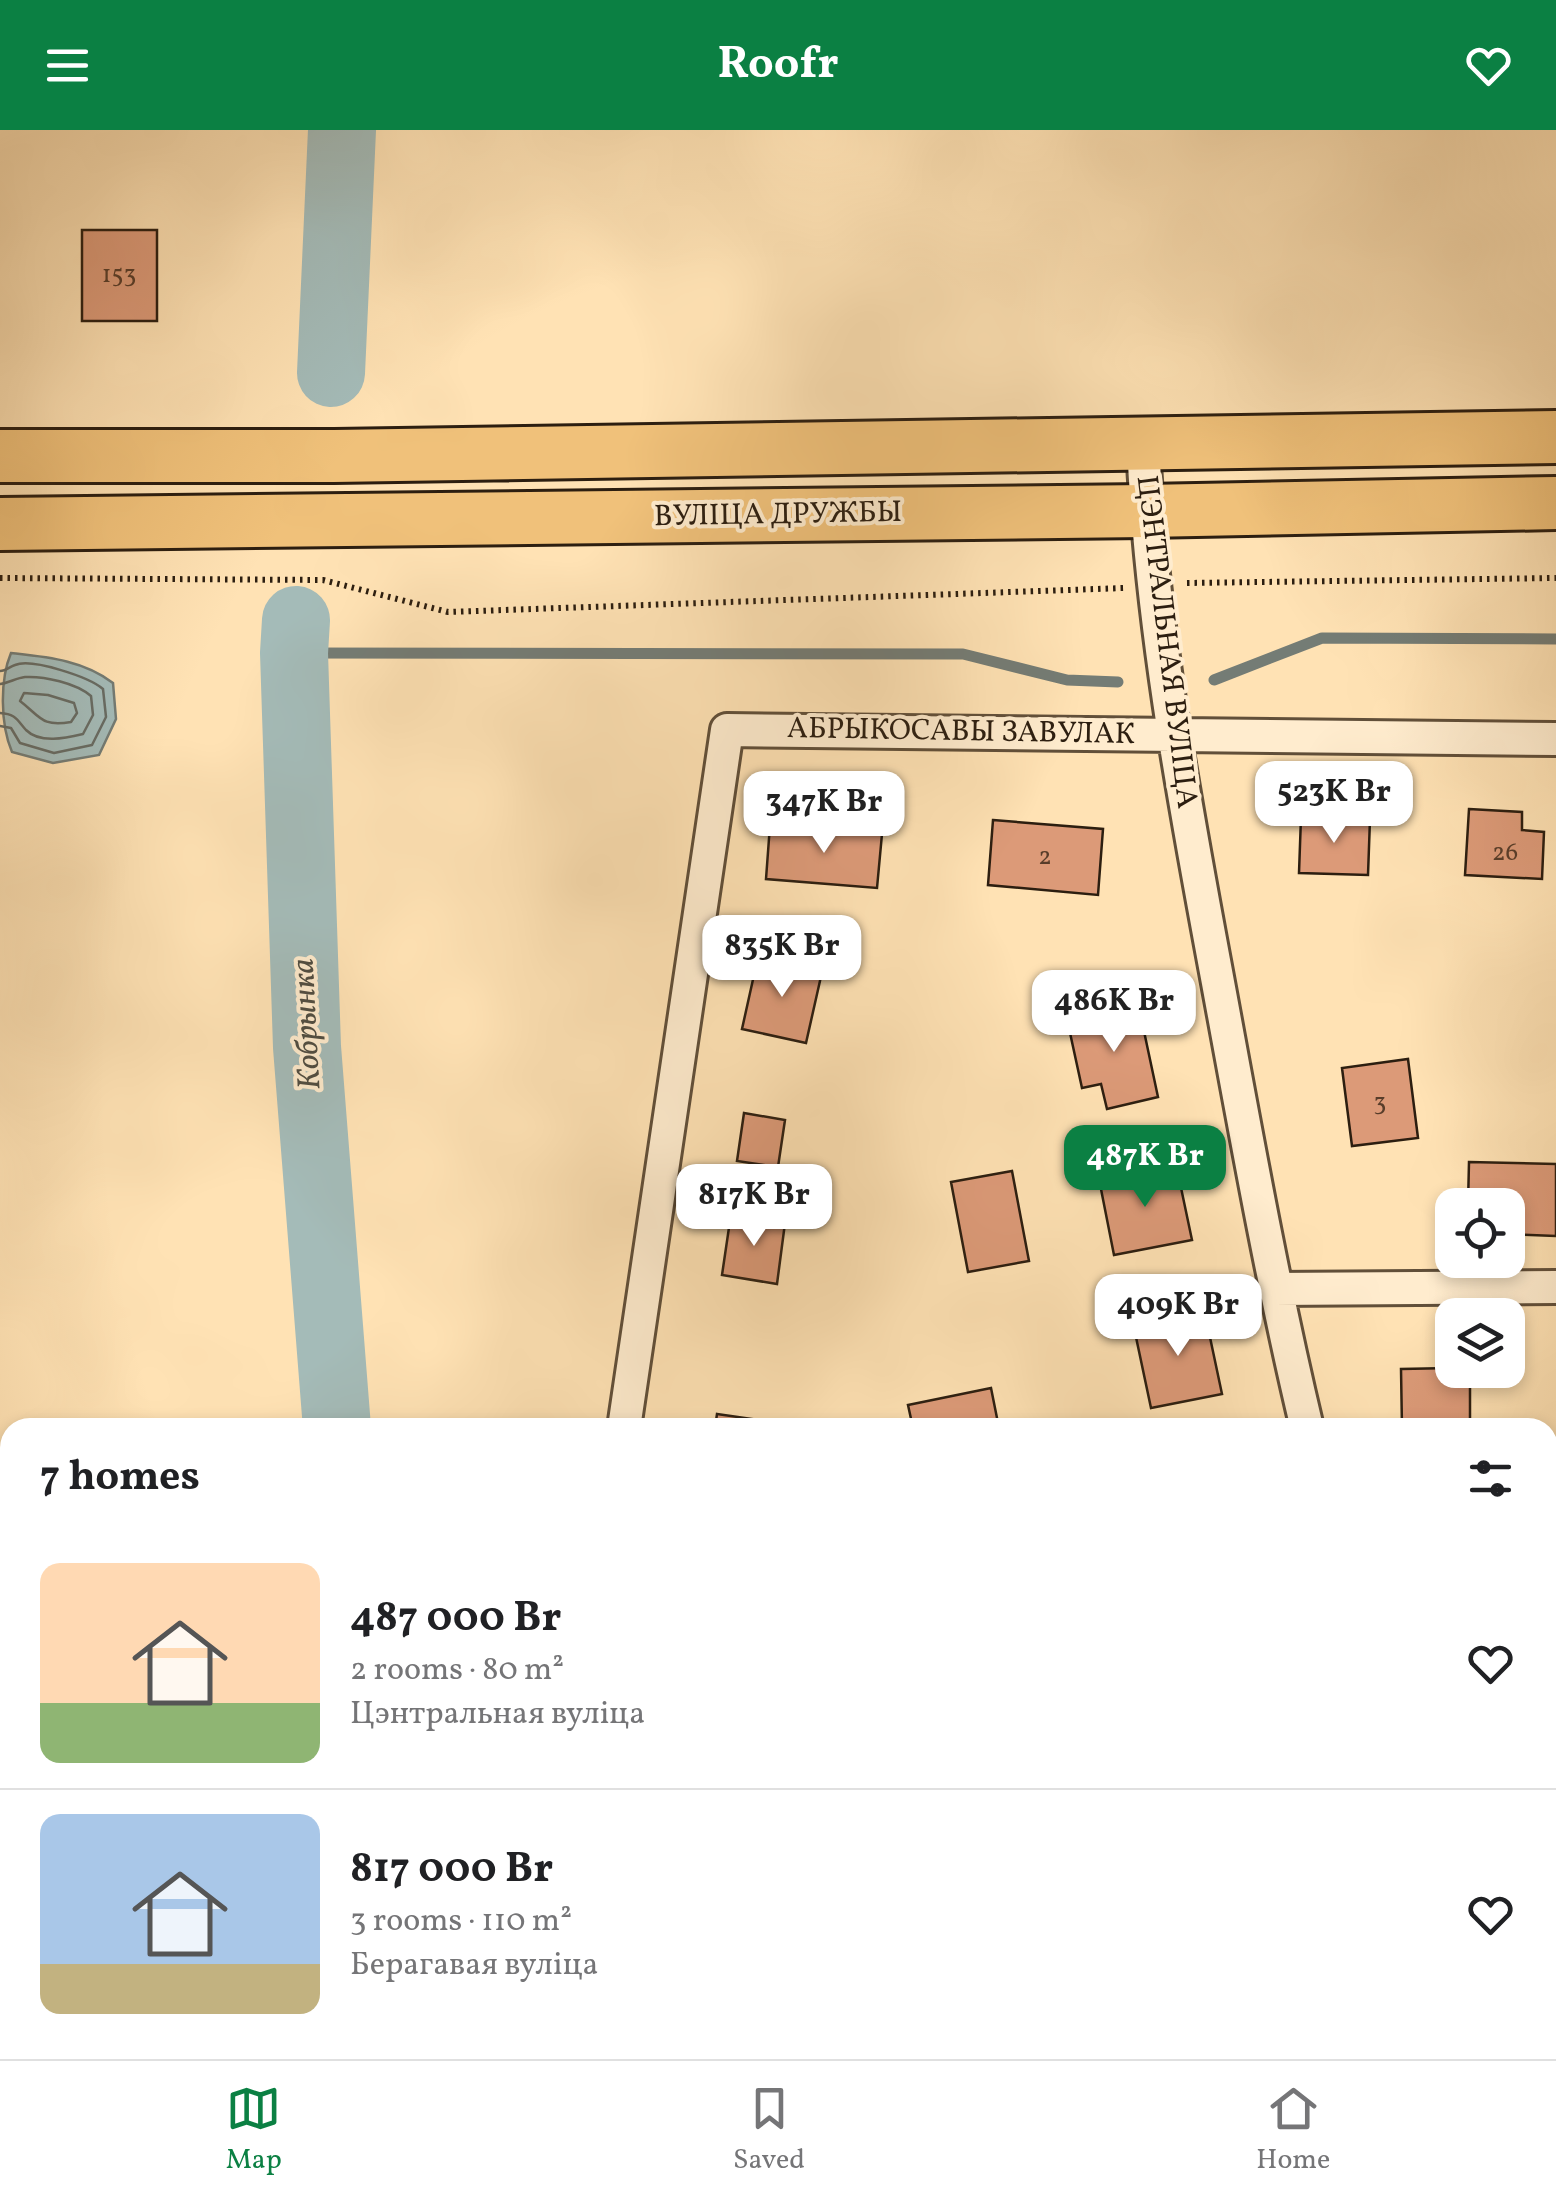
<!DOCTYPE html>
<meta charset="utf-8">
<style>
body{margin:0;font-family:Vollkorn,serif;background:#f6f6f6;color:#202124;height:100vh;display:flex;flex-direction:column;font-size:38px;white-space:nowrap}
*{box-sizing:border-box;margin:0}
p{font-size:32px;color:#757577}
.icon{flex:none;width:55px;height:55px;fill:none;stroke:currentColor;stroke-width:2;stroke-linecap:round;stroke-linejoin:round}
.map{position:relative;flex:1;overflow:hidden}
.details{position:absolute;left:0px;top:1288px;width:1558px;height:642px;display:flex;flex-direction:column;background:#fff;border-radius:30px 30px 0 0;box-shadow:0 5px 15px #0003}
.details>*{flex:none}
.fabs{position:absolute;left:1435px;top:1058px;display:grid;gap:20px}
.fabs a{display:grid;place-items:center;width:90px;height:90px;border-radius:20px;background:#fff;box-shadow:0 5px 15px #0003;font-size:50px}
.price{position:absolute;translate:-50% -85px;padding:0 22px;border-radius:20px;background:#fff;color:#222;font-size:32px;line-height:65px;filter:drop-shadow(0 2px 5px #0008)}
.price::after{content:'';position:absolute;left:50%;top:60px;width:30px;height:22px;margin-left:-15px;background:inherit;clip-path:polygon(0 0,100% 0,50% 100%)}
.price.selected{background:#0b8043;color:#fff}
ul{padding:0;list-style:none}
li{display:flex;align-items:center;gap:30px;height:250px;padding:0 40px}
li+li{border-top:2px solid #e0e0e0}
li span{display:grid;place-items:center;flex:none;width:280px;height:200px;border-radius:20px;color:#555}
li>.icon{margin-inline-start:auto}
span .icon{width:120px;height:120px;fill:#fffc;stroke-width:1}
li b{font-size:42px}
h2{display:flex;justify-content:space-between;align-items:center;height:120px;padding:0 40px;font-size:42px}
header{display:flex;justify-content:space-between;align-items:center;height:130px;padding:0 40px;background:#0b8043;color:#fff;font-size:45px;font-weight:700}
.menu{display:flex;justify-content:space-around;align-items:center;height:140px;border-top:2px solid #e0e0e0;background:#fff;font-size:28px;color:#757577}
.menu a{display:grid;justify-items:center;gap:5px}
.menu .selected{color:#0b8043}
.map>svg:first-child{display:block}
.water{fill:#a4bbb8;stroke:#747c75;stroke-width:2.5}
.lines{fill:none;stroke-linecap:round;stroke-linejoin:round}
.shore{stroke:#686c64;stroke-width:2.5}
.stream{stroke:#747c75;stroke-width:11}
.river{stroke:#a4bbb8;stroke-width:68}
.building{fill:#dc9a78;stroke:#2c1e10;stroke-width:2.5}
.minor-casing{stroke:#614f39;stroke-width:38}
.primary-casing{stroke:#2c1e10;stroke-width:58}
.path{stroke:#2c1e10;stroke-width:6;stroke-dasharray:2.5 5;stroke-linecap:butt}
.minor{stroke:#ffecce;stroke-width:32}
.primary{stroke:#f0c17a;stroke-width:52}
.labels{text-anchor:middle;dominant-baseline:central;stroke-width:8;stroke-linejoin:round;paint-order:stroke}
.number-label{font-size:25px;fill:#583d2a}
.street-label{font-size:30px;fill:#2c1e10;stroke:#ffecce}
.water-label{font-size:32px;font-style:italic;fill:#504d42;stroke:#ffecce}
</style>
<header><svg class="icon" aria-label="menu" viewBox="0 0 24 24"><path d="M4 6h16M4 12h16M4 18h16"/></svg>Roofr<svg class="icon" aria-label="heart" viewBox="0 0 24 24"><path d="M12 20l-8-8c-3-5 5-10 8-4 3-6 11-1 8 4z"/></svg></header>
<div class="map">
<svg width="1556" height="1929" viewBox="0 0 1556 1929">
<rect width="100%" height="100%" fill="#ffe2b4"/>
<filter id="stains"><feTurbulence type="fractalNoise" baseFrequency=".002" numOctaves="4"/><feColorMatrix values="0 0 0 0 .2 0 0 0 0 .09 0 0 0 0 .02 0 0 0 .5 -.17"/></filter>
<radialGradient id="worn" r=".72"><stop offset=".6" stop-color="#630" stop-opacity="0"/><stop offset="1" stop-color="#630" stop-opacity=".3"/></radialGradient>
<path class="water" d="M11 523C47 527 83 530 113 553L116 589 99 625 53 633 12 622C0 594 0 549 11 523Z"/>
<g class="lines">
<path class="shore" d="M0 541C6 541 9 537 15 535 32 528 89 547 103 559L106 587 92 615 54 623 20 613 11 598 0 596
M0 554C9 553 16 548 25 547 44 546 76 553 91 566L93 585 83 604C66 608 40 614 26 600 17 590 16 584 0 583
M24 563 48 565 74 573 77 583 71 592C41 597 41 587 20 571Z"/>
<path class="stream" d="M294 523 963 524 1067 550 1118 552
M1214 550 1322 508 1556 509"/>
<path class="river" d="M331 243 342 0
M296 490 294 523 307 917 337 1298
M386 1920V1929"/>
</g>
<path class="building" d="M82 100H157V191H82Z
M1469 679 1522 682V700L1544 702 1542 749 1465 745Z
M1301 687 1370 689 1368 745 1299 743Z
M993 690 1103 699 1098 765 988 755Z
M770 695 882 704 877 758 766 749Z
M758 827 822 842 806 913 742 899Z
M1138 873 1158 967 1107 979 1101 954 1082 958 1067 889Z
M1408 929 1418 1008 1352 1016 1342 938Z
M744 983 785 990 778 1037 737 1031Z
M1469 1032 1556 1034V1106L1508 1104V1075H1468Z
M1176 1034 1192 1110 1114 1125 1099 1049Z
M1012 1041 1029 1131 968 1142 951 1052Z
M731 1084 785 1093 777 1154 722 1145Z
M1204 1179 1222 1264 1151 1278 1133 1193Z
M1452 1238 1470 1240V1298H1402L1401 1239Z
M991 1258 999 1298H913L908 1275Z
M717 1284 766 1291 765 1298H715Z
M1556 1873V1912L1548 1913V1874Z
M1248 1920H1337L1338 1929H1250Z"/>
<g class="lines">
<g class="minor-casing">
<path id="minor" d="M1143 314C1151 489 1182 659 1214 831 1243 987 1270 1143 1307 1298
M1274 1159 1556 1157
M624 1298 727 600 1556 609
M0 1494 10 1672
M24 1920V1929
M720 1920 722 1929
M1456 1920 1458 1929"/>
</g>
<g class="primary-casing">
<path id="primary" d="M0 326H334L1556 307
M0 394 1146 381 1556 373"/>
</g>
<path class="path" d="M0 448 323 450 448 482 1124 458
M1187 453 1556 448"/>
<use href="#minor" class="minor"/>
<use href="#primary" class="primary"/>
</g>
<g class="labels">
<g class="number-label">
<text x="119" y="145">153</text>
<text x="1505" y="723">26</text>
<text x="1045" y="727">2</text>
<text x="1380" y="973">3</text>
</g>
<g class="street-label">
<text transform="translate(778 385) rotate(-1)">ВУЛІЦА ДРУЖБЫ</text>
<text transform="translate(1166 512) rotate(83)">ЦЭНТРАЛЬНАЯ ВУЛІЦА</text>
<text transform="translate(961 602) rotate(1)">АБРЫКОСАВЫ ЗАВУЛАК</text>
</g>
<g class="water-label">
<text transform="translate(308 894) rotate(-93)">Кобрынка</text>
</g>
</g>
<rect width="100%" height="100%" filter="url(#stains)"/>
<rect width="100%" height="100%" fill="url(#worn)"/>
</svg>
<div class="fabs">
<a><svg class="icon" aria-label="locate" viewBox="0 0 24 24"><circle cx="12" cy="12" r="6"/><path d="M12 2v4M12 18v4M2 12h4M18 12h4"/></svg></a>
<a><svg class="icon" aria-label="layers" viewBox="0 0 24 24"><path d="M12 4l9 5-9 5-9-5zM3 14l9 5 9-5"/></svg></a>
</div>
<b class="price" style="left:1334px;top:716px">523K Br</b>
<b class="price" style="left:824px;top:726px">347K Br</b>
<b class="price" style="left:782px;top:870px">835K Br</b>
<b class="price" style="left:1114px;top:925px">486K Br</b>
<b class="price selected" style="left:1145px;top:1080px">487K Br</b>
<b class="price" style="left:754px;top:1119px">817K Br</b>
<b class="price" style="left:1178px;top:1229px">409K Br</b>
<section class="details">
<h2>7 homes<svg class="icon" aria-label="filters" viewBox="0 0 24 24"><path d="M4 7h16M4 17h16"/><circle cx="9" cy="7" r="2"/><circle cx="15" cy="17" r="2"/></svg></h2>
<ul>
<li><span style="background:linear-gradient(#ffd9b3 70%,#8fb573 0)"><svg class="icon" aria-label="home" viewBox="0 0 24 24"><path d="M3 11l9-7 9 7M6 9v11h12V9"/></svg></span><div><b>487 000 Br</b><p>2 rooms · 80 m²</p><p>Цэнтральная вуліца</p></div><svg class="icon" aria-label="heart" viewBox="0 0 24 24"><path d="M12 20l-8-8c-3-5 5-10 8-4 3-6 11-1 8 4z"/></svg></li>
<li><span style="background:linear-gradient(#a9c7e8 75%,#c2b280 0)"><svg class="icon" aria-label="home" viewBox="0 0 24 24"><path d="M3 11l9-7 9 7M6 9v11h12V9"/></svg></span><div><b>817 000 Br</b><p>3 rooms · 110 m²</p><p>Берагавая вуліца</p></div><svg class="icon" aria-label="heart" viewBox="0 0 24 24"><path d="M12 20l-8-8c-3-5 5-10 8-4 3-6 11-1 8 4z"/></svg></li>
</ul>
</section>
</div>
<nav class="menu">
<a class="selected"><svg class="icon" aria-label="map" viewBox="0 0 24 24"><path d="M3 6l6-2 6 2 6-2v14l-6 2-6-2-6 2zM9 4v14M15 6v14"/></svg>Map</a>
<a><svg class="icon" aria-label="saved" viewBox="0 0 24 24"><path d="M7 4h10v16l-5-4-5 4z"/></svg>Saved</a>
<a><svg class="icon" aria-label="home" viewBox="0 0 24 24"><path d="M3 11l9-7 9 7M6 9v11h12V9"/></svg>Home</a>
</nav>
